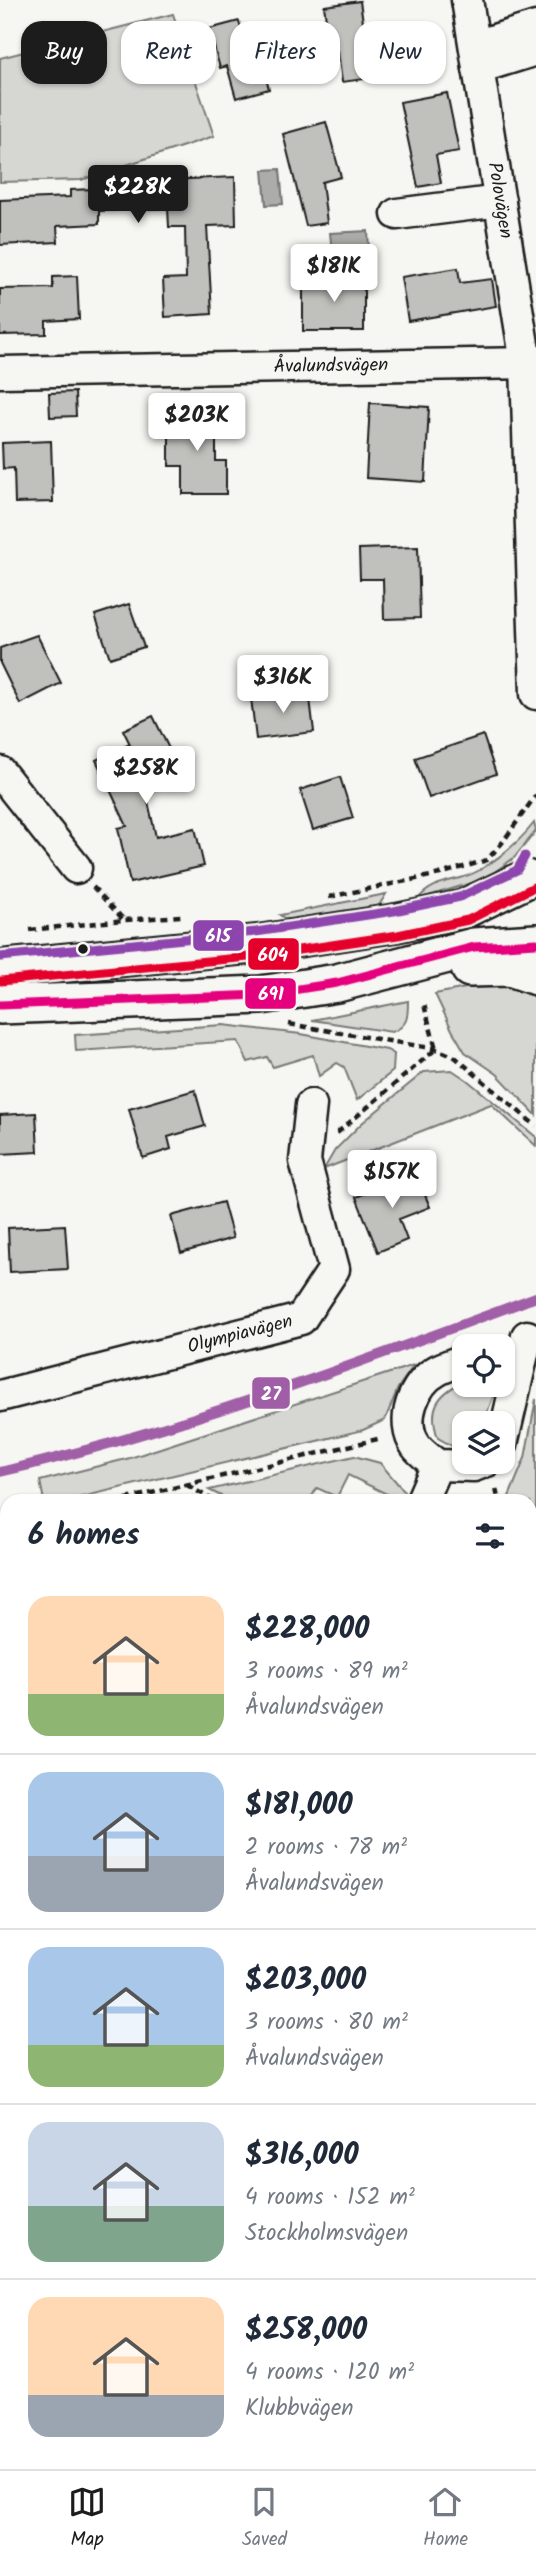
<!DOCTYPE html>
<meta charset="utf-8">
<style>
body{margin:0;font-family:Kalam,sans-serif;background:#f2f2f3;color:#1f2937;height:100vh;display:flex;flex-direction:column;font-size:26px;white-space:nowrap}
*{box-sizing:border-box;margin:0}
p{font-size:23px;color:#747a83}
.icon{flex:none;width:38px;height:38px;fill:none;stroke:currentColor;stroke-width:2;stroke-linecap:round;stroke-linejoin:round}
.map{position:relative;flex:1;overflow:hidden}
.details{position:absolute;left:0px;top:1494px;width:537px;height:975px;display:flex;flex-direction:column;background:#fff;border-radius:21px 21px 0 0;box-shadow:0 2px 5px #0004}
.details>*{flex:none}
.guide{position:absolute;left:21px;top:21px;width:495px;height:63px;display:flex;gap:14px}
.fabs{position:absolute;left:452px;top:1334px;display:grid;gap:14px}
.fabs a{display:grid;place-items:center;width:63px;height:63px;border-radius:14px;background:#fff;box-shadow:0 2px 5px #0004;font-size:35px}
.price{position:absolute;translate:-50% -60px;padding:0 16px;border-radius:7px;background:#fff;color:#222;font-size:23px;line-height:46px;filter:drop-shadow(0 2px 4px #0008)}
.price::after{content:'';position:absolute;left:50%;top:42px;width:21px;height:16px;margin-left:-10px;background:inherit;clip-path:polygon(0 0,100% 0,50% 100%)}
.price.active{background:#1c1c1c;color:#fff}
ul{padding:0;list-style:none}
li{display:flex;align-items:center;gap:21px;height:175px;padding:0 28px}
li+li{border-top:2px solid #e0e1e3}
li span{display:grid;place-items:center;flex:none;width:196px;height:140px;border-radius:21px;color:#555}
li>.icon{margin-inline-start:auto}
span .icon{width:84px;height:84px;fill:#fffc;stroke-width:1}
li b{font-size:30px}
h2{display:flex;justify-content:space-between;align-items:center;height:84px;padding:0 28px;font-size:30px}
.chip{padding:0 24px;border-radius:21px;background:#fff;box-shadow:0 2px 5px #0004;font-size:24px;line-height:63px}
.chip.active{background:#1c1c1c;color:#fff}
.dock{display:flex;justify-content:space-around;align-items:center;height:98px;border-top:2px solid #e0e1e3;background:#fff;font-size:19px;color:#747a83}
.dock a{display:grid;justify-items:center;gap:4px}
.dock .active{color:#1c1c1c}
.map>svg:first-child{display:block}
.built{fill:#e6e6e2}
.green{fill:#d6d6d2;stroke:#797977;stroke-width:2}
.water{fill:#acaca9;stroke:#727271;stroke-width:2}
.building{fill:#c0c0bd;stroke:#1c1c1c;stroke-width:2}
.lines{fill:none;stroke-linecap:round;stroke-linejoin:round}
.minor-casing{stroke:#1c1c1c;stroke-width:35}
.major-casing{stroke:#1c1c1c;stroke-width:42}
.path{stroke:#1c1c1c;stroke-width:4.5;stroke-dasharray:7 5;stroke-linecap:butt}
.minor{stroke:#f6f6f2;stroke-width:30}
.major{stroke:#f6f6f2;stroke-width:37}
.bus-1-casing{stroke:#f6f6f2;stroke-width:14}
.bus-2-casing{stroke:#f6f6f2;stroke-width:14}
.bus-3-casing{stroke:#f6f6f2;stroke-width:14}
.bus-1{stroke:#e5007d;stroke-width:9}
.bus-2{stroke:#e4002b;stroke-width:9}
.bus-3{stroke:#8e44ad;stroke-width:9}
.rail-1-casing{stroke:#f6f6f2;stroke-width:16}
.rail-1{stroke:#a05ea6;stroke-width:10}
.bus-dot{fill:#1c1c1c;stroke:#f6f6f2;stroke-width:2.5}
.labels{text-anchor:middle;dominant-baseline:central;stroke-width:5;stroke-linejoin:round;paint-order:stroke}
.street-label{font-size:19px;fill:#1c1c1c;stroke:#f6f6f2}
.line-badge{stroke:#f6f6f2;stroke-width:2.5}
.badge-label{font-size:19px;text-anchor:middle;font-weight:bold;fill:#fff}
</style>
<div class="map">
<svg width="536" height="2469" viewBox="0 0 536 2469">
<rect width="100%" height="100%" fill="#f6f6f2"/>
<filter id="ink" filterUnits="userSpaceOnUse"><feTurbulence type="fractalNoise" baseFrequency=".0143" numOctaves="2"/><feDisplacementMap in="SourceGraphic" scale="14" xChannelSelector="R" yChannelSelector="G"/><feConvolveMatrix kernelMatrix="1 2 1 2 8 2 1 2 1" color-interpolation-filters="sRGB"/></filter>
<g filter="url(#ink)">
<path class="built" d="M0 2156 7 2159V2462H42L39 2469H0Z"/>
<path class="green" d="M173 14 214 136 81 180 0 182V58Z
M534 823 536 831 515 857 485 879 418 899C435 878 457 883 478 871 498 859 520 841 534 823Z
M386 894 378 907 304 922H289L280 915Z
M481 985H513L536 998V1115L497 1074 465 1052 452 1030 435 994Z
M408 1001C408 1017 408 1026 392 1032L312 1020Z
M223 1025 301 1034 387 1050 394 1054 393 1071 357 1100 344 1067 337 1063 319 1076 313 1055 273 1067 267 1057 248 1062 238 1041 76 1051 75 1035Z
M452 1070 467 1080 536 1137V1146L491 1104 324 1169 335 1150 362 1123 424 1072Z
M414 1365 398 1388 385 1420 363 1430 65 1501H44L40 1481 130 1458Z
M464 1381V1384H498L483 1423H464V1444L454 1447 438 1438C428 1409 436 1395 464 1381Z
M536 1399V1687L534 1693H530V1502L509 1501 508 1499 525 1458Z
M354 1456 380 1463 404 1491 401 1501 348 1475 337 1497 317 1488 309 1501H231L209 1490Z
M7 1542V1665L0 1662V1544Z"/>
<path class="water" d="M280 169 283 204 266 205 263 170Z
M368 231 369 250 332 252 330 233Z"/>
<path class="building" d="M360 1 366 43 375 42 380 77 342 82 338 51 331 52 324 6Z
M239 21 248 57 259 54 269 89 236 98 227 66 220 68 209 29Z
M447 93 459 151 436 155 441 183 418 187 400 102Z
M326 122 341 177 322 182 327 223 306 226 283 134Z
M235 177 236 225 207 226 212 314 165 317 163 279 186 278 185 227H169L168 208 99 211V224L57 226 58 242 0 245V200L70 197V190L120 188V182Z
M458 268 460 283 492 279 496 306 408 321 401 277Z
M77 276 79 319 46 321V334L0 335V289L53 288V277Z
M303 278H364V331H303Z
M75 392 76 416 50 417 49 393Z
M370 403 429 407 425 482 366 478Z
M169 414H216V461H226V494H183V466H169Z
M51 441 53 502 15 503 14 468 3 469 2 443Z
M418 547 420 618 384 619 383 579H360L359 549Z
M129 604 144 647 110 658 95 615Z
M37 635 61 683 20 704 0 663V648Z
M309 690 314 732 256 739 251 698Z
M153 716 178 767 144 784 156 837 195 828 204 866 130 883 118 828 127 826 96 760 130 744 123 730Z
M483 735 496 774 429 798 415 758Z
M340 777 353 818 313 830 300 790Z
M195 1090 205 1126 168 1137 171 1149 143 1158 129 1109Z
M36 1113 38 1152 0 1154V1115Z
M416 1173 430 1207 399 1219 407 1240 378 1252 356 1197Z
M223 1202 233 1238 181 1253 171 1216Z
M65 1225 68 1269 10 1272 8 1228Z"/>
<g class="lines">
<g class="minor-casing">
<g id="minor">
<path id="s1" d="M467 0 526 363 536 694"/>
<path d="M475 46 536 27"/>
<path d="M478 68 536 50"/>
<path d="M397 214 500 201"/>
<path id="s2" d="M0 372 526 363 536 361"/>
<path d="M0 772 76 868"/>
<path d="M464 1360C455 1363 446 1366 438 1370 413 1383 399 1422 416 1446 421 1453 430 1459 437 1465L474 1466 487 1461"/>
<path id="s3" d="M0 1396 301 1319 334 1269 305 1161 311 1105"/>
<path d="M502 1444 527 1336"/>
<path d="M421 1502 437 1465"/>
<path d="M530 1874 536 1862"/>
<path d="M0 2070 7 2074"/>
<path d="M530 2082 536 2085"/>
<path d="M530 2331 536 2334"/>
<path d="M530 2417 536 2420"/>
<path d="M49 2469 52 2462"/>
<path d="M124 2469 128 2462"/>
<path d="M235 2469 239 2462"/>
</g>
</g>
<g class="major-casing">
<path id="major" d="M470 968 510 967 536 976
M0 969 258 944 396 923 464 909 526 879
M0 1005 261 995 337 983 474 947 536 943"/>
</g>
<path class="path" d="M93 887 123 919
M329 897 440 874 487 860 502 843 536 795
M30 930 124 920 181 916
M289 1024 436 1049 455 1057 536 1126
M337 1133 436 1049 423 1001
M187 1485 216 1502
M496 1489 499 1502
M114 1502 382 1438
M0 1527 7 1526
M530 1744 536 1725
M0 2008 7 2011
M0 2119 7 2123
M530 2378 536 2381
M184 2469 187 2462"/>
<use href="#minor" class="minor"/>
<use href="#major" class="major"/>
<g class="bus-1-casing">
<path id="bus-1" d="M0 1005 261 995 337 983 474 947 536 943"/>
</g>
<g class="bus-2-casing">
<path id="bus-2" d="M1 981 259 956 398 935 468 920 536 886"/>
</g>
<g class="bus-3-casing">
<path id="bus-3" d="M0 957 256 932 394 911 460 897 517 870 525 856"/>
</g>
<use href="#bus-1" class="bus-1"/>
<use href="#bus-2" class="bus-2"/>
<use href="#bus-3" class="bus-3"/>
<g class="rail-1-casing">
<path id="rail-1" d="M0 1472C184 1429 359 1363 536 1297"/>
</g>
<use href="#rail-1" class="rail-1"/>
</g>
</g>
<circle class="bus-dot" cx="83" cy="949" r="6"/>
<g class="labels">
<g class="street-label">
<text stroke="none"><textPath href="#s1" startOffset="203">Polovägen</textPath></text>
<text stroke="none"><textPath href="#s2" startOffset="331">Åvalundsvägen</textPath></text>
<text stroke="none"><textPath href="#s3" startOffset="248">Olympiavägen</textPath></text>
</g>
</g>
<g class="line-badge">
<rect x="192" y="919" width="53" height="33" rx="7" fill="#8e44ad"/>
<rect x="247" y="937" width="53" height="34" rx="7" fill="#e4002b"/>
<rect x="244" y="977" width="53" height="33" rx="7" fill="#e5007d"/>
<rect x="251" y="1376" width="40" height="34" rx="7" fill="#a05ea6"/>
</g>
<g class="badge-label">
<text x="218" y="942">615</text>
<text x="273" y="961">604</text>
<text x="271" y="1000">691</text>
<text x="271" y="1400">27</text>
</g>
</svg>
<div class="fabs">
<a><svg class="icon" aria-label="locate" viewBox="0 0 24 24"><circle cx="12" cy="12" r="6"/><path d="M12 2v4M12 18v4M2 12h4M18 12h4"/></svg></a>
<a><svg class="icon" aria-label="layers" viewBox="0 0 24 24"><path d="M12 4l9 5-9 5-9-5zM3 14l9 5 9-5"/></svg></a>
</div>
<b class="price active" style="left:138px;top:225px">$228K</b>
<b class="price" style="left:334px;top:304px">$181K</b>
<b class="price" style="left:197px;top:453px">$203K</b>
<b class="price" style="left:283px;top:715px">$316K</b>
<b class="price" style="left:146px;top:806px">$258K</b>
<b class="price" style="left:392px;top:1210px">$157K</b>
<div class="guide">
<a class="chip active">Buy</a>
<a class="chip">Rent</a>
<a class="chip">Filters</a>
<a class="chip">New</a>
</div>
<section class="details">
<h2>6 homes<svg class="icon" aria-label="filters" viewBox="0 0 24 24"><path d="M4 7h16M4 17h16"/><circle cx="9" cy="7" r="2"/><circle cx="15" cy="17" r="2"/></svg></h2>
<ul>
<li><span style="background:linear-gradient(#ffd9b3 70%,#8fb573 0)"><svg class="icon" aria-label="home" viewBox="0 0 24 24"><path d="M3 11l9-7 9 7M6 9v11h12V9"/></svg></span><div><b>$228,000</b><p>3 rooms · 89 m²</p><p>Åvalundsvägen</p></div></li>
<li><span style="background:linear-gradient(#a9c7e8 60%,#9aa5b1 0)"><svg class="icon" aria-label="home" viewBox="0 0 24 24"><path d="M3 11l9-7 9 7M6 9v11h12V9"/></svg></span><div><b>$181,000</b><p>2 rooms · 78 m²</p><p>Åvalundsvägen</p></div></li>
<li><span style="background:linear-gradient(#a9c7e8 70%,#8fb573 0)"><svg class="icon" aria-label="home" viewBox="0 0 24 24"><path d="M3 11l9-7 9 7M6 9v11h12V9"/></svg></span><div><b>$203,000</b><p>3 rooms · 80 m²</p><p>Åvalundsvägen</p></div></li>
<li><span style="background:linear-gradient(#c9d6e8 60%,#7fa58c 0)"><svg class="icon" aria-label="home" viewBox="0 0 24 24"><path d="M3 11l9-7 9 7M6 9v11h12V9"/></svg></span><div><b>$316,000</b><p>4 rooms · 152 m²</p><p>Stockholmsvägen</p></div></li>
<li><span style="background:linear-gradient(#ffd9b3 70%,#9aa5b1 0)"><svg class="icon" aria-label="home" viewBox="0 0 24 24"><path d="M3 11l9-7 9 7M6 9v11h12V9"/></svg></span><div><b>$258,000</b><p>4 rooms · 120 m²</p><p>Klubbvägen</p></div></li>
</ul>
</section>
</div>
<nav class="dock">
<a class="active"><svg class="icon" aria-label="map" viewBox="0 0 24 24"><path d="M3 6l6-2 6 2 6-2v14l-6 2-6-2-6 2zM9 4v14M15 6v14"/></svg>Map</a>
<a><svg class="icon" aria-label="saved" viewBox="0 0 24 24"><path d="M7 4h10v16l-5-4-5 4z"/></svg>Saved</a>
<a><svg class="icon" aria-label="home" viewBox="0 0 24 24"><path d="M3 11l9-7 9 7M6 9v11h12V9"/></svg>Home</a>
</nav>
